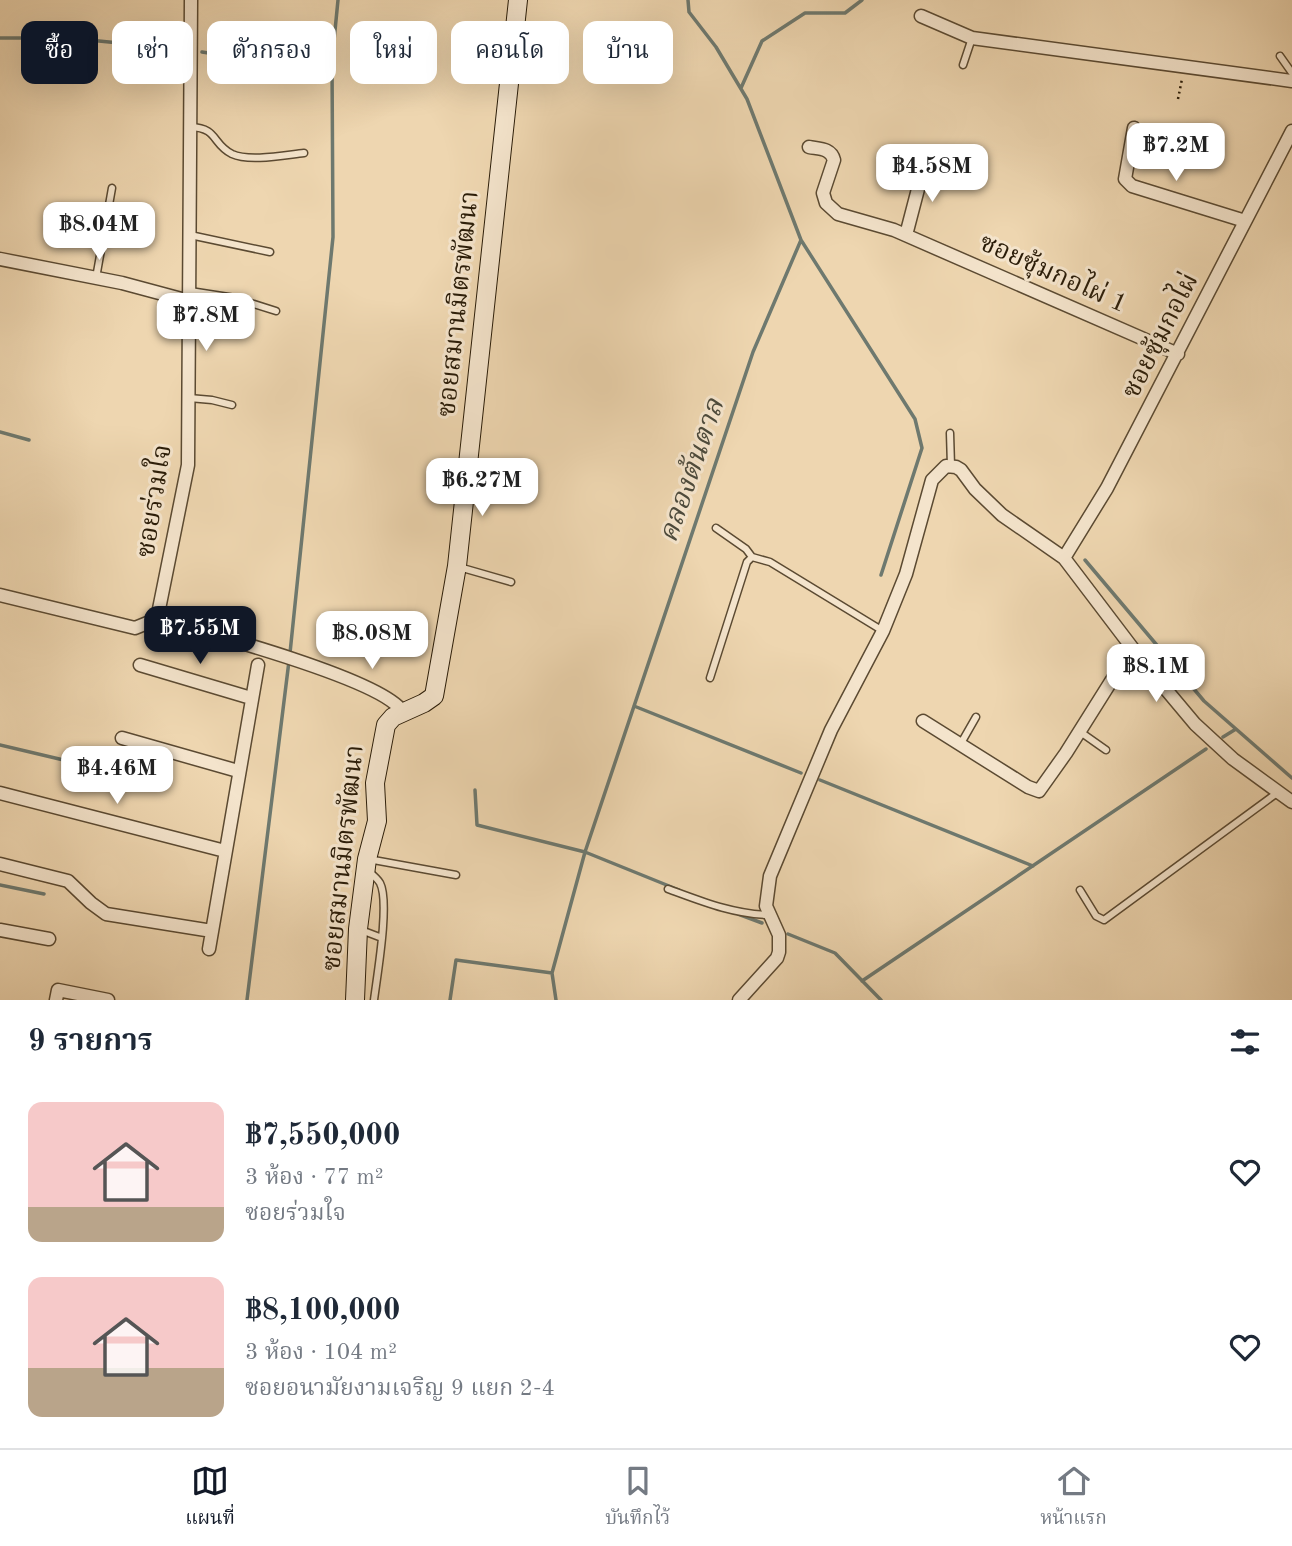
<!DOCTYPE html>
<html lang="th">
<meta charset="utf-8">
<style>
body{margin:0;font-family:"Old Standard TT","Noto Serif Thai",serif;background:#f2f2f3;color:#1f2937;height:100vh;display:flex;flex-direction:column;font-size:26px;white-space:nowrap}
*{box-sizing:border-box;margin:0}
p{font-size:23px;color:#747a83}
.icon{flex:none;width:38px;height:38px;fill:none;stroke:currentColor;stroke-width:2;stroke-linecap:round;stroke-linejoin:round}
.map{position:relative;height:1000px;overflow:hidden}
.drawer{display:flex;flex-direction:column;background:#fff;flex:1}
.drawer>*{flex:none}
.hud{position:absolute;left:21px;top:21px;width:700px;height:63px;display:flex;gap:14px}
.price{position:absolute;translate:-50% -60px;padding:0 16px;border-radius:14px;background:#fff;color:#222;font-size:23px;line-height:46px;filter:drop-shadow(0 2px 4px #0008)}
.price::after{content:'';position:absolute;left:50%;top:42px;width:21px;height:16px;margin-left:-10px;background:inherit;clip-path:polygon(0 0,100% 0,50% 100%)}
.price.selected{background:#111827;color:#fff}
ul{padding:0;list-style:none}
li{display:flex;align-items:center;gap:21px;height:175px;padding:0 28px}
li span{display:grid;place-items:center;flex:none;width:196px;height:140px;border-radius:14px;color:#555}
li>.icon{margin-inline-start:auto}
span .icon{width:84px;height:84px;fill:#fffc;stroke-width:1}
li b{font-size:30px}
h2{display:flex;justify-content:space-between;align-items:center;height:84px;padding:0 28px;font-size:30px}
.tag{padding:0 24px;border-radius:14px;background:#fff;box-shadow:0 7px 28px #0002;font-size:24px;line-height:63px}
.tag.selected{background:#111827;color:#fff}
.dock{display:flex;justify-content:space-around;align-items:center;height:98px;border-top:2px solid #e0e1e3;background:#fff;font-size:19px;color:#747a83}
.dock a{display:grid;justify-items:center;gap:4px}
.dock .selected{color:#111827}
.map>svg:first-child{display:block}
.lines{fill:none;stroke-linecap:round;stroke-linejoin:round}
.stream{stroke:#6e796f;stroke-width:3.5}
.lane-casing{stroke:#5b4a32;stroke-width:9}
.street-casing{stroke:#5b4a32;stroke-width:15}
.secondary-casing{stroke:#2a1c08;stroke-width:20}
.path{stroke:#2a1c08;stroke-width:2.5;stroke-dasharray:2 3.5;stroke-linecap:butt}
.lane{stroke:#f4e4cc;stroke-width:6}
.street{stroke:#f4e4cc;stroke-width:12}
.secondary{stroke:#f4e4cc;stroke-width:18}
.labels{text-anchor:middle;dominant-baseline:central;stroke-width:6;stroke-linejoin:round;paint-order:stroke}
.street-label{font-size:26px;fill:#2a1c08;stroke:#f4e4cc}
.water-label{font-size:28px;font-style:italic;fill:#4c4a3c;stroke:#f4e4cc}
</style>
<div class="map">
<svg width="1292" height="1000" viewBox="0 0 1292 1000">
<rect width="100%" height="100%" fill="#eed6b0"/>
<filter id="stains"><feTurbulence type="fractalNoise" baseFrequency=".00286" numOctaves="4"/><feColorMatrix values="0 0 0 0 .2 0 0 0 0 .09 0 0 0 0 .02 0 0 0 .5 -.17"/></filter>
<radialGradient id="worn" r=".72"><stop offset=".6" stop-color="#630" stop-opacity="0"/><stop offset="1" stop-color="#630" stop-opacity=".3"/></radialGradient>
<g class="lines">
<path class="stream" d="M0 38H68L181 49
M202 52 332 72
M741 88 762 41 805 13H845L862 0
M801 240 915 419 922 448 881 575
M0 432 29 440
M1085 560 1204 701 1292 778
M290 653 333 237 332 61 338 0
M634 706 801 773
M1223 737 1236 729
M0 745 72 762
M820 780 1033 866
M475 790 477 825 585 852 679 890
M0 885 44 894
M738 914 762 923
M788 934 835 953 881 1000
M552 973 556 1000
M862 981 1206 749
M247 1000 289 661
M450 1000 456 960 552 973 585 852 753 352 801 240 747 99 716 47 689 12 688 0"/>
<g class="lane-casing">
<path id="lane" d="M1280 56 1292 73
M963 65 972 38
M191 127C218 128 212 144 232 154 249 162 285 155 304 153
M190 235 270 252
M96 278 112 188
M190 291 235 298 276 311
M189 398 212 400 232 405
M950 433 951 466
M716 528 746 549 752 557
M459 567 511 582
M710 678 747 562 752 557 770 562 883 631
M1079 731 1106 750
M960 745 976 717
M368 859 456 875
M368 871C373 875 377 878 380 883 390 902 377 976 374 1000
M668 889C701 901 732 914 768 915
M1080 890 1096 916 1104 920 1277 793
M361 930 382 938"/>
</g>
<g class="street-casing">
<path id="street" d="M191 0 188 465 157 619C201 631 381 679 402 711
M921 16 972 38 1292 81
M1134 128 1125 179 1132 186 1245 221
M809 147C819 149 831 148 834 160L823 193 826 203 838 214 894 230 1178 354
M906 235 918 189 920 167
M0 259 122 283 189 301
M1064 558 1107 488 1292 131
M0 595 135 628 157 619
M140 665 251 698
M923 721 1028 787 1039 791 1066 753 1132 648
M122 738 238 771
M0 793 225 851
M0 864 68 881 91 903 106 914 212 931
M0 930 49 939
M209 949 258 665
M56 1000 58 990 108 1000
M739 1000 777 958 779 952V935L766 906 770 876 831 730 883 631 906 574 932 480 946 466 956 467 961 470 975 489 1002 515 1064 558 1143 662 1195 724 1233 759 1292 802"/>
</g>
<g class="secondary-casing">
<path id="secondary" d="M355 1000 358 929 367 859 377 821 375 783 386 725 393 717 424 703 434 696 457 566 518 0"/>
</g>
<path class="path" d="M1178 99 1182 79"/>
<use href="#lane" class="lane"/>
<use href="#street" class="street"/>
<use href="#secondary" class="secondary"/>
</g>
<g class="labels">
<g class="street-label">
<text transform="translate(1053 274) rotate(24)">ซอยซุ้มกอไผ่ 1</text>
<text transform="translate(459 304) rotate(-84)">ซอยสมานมิตรพัฒนา</text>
<text transform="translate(1161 336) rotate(-63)">ซอยซุ้มกอไผ่</text>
<text transform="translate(155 501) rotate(-81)">ซอยร่วมใจ</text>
<text transform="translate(344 858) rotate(-84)">ซอยสมานมิตรพัฒนา</text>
</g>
<g class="water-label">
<text transform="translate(693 471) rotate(-71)">คลองต้นตาล</text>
</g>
</g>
<rect width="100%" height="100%" filter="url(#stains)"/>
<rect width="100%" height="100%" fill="url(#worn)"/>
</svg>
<b class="price" style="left:1176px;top:183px">฿7.2M</b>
<b class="price" style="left:932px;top:204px">฿4.58M</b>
<b class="price" style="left:99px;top:262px">฿8.04M</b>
<b class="price" style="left:206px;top:353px">฿7.8M</b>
<b class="price" style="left:482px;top:518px">฿6.27M</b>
<b class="price selected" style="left:200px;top:666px">฿7.55M</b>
<b class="price" style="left:372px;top:671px">฿8.08M</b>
<b class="price" style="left:1156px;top:704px">฿8.1M</b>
<b class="price" style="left:117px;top:806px">฿4.46M</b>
<div class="hud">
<a class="tag selected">ซื้อ</a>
<a class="tag">เช่า</a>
<a class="tag">ตัวกรอง</a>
<a class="tag">ใหม่</a>
<a class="tag">คอนโด</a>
<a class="tag">บ้าน</a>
</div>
</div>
<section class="drawer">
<h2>9 รายการ<svg class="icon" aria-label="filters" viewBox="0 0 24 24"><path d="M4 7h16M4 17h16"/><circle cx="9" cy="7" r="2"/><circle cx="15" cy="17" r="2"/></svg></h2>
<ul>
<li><span style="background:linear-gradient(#f6c9c9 75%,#b9a48a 0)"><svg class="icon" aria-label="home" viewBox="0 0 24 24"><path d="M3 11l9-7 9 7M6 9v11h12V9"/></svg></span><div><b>฿7,550,000</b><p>3 ห้อง · 77 m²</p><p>ซอยร่วมใจ</p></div><svg class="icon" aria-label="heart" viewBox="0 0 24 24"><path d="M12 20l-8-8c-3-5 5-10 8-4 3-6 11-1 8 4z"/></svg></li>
<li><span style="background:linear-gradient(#f6c9c9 65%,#b9a48a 0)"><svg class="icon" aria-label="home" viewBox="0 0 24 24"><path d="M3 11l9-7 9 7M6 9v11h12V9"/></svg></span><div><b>฿8,100,000</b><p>3 ห้อง · 104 m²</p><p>ซอยอนามัยงามเจริญ 9 แยก 2-4</p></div><svg class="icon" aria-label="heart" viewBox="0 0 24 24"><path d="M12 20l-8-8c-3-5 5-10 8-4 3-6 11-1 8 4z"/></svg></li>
</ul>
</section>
<nav class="dock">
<a class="selected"><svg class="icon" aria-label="map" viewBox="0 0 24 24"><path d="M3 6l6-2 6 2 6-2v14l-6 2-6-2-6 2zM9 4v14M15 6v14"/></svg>แผนที่</a>
<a><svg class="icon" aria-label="saved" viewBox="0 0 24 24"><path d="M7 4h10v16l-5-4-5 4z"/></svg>บันทึกไว้</a>
<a><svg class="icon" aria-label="home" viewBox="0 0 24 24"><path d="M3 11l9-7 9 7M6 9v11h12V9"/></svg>หน้าแรก</a>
</nav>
